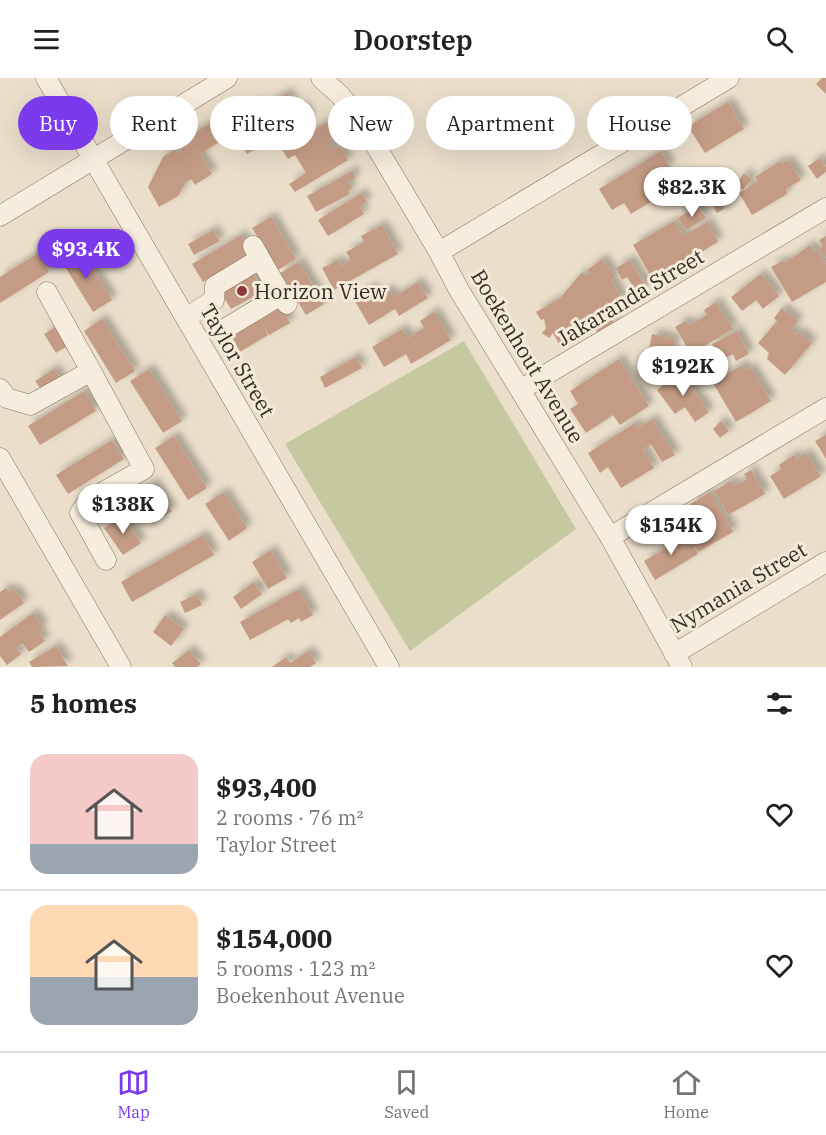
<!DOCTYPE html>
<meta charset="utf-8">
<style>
body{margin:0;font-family:"IBM Plex Serif",serif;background:#f2f2f2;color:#202124;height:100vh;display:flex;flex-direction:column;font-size:22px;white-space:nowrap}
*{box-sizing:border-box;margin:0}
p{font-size:20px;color:#757577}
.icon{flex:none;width:33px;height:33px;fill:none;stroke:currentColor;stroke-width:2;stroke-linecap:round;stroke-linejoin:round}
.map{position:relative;height:589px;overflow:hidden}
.panel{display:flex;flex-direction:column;background:#fff;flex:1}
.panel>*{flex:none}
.top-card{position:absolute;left:18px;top:18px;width:790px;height:54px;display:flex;gap:12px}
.price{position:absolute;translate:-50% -51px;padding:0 14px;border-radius:21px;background:#fff;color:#222;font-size:20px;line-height:39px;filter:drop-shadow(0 2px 3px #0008)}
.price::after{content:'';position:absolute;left:50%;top:36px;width:18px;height:14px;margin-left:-9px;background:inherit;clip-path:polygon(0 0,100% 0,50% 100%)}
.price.on{background:#7c3aed;color:#fff}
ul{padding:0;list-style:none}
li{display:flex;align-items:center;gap:18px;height:150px;padding:0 30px}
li+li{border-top:2px solid #e0e0e0}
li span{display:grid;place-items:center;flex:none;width:168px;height:120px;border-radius:18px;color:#555}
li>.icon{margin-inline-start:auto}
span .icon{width:72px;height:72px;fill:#fffc;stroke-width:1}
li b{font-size:26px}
h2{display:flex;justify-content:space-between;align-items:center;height:72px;padding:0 30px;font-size:26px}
.tag{padding:0 21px;border-radius:27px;background:#fff;box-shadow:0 6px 24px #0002;font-size:21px;line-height:54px}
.tag.on{background:#7c3aed;color:#fff}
header{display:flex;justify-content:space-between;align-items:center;height:78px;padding:0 30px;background:#fff;font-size:27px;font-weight:600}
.menu{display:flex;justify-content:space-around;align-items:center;height:84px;border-top:2px solid #e0e0e0;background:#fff;font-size:16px;color:#757577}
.menu a{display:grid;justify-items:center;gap:3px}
.menu .on{color:#7c3aed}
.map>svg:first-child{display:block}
.green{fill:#c6c89f}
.building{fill:#c49c85;filter:url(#shadow)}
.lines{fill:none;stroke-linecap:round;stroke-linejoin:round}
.minor-casing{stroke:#867261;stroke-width:21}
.minor{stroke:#f6edde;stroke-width:20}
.poi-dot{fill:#8e373d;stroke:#f3eada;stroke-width:2}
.labels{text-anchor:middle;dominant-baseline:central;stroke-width:6;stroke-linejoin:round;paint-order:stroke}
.poi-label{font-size:21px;fill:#382c22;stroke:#f3eada;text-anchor:start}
.street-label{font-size:21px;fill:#382c22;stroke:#f3eada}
</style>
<header><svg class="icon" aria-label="menu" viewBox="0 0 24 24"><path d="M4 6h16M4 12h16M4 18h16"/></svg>Doorstep<svg class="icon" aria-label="search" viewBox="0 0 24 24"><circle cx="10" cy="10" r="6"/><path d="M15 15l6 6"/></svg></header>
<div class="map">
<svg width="826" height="589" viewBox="0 0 826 589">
<defs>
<filter id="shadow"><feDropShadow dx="5.5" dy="-5.5" stdDeviation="3" flood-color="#0004"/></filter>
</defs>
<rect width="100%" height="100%" fill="#ebdfcb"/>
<path class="green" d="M464 263 576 451 410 573 285 366Z"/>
<path class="building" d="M822 0H826V16L816 6Z
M287 15 296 31 302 27 310 41 275 62 271 55 250 66 254 72 247 76 239 63 265 48 263 44 239 58 229 40 257 24 260 30Z
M728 24 744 51 705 75 688 48Z
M216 41 227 59 200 76 212 96 195 107 191 101 185 105 178 118 159 129 148 109 163 79 175 71 177 75 181 73 177 66Z
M327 44 335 57 328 62 334 71 340 68 348 82 295 114 289 106 306 95 295 77 288 81 282 72Z
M661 73 670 89 660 95 666 104 658 109 663 116 631 136 624 125 612 132 599 111Z
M820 80 826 89V94L817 101 808 88Z
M788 82 801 102 786 111 787 116 752 137 739 115 758 103 755 99 780 83 782 86Z
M352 93 356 100 348 104 352 110 348 112 350 116 316 134 307 118Z
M744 95 752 101 743 112 736 107Z
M361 115 367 124 360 128 364 136 328 158 318 142Z
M717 116 725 130 717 135 709 121Z
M698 127 706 140 686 152 678 140Z
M271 139 296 181 278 192 252 150Z
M674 143 684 158 707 144 718 164 679 187 684 196 658 211 633 167Z
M382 147 398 176 334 212 322 190 338 182 341 188 351 182 346 174 364 164 361 158Z
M213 152 220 163 194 177 188 166Z
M241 157 252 175 203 204 192 186Z
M826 158V180L820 170 823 168 819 162Z
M810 167 814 173 817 171 826 187V204L792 224 771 189 782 183 786 184Z
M80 170 112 222 93 234 61 182Z
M38 175 49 194 0 225V199Z
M602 181 615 199 611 202 623 222 610 230 614 235 613 246 598 254 587 248 559 266 553 255 549 260 542 255 546 250 544 241 541 242 536 234 560 220 582 194 586 198 590 195 587 192Z
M630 182 647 210 637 215 627 199 622 202 616 190Z
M299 184 324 226 306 237 280 195Z
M253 195 264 213 231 231 220 213Z
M761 196 779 218 763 231 756 222 742 233 731 219Z
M418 204 428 220 399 238 395 231 369 247 353 220 372 209 377 218 389 211 394 219Z
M716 224 733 251 691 276 675 249 685 243 690 247 707 237 704 232Z
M279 226 290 245 269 257 261 244 268 257 240 274 230 255Z
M782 230 798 243 791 253 796 257 799 254 812 265 785 297 767 281 769 275 758 265 777 243 774 240Z
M434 234 451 262 411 286 406 276 384 289 372 269 402 251 408 260 424 250 420 243Z
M102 241 135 293 116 305 84 253Z
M57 248 69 267 56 275 44 256Z
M737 253 749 276 736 283 733 276 721 282 712 266Z
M652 256 675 261 671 278 685 282 682 294 646 286Z
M356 279 362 290 325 310 320 299Z
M619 281 649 328 620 347 613 337 586 355 570 331 578 326 570 313Z
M742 287 746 293 751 290 771 323 736 344 713 305Z
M54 291 62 303 44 315 35 303Z
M149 291 182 343 163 355 130 303Z
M680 294 709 334 695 344 685 329 675 336 657 312Z
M84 313 96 333 40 367 28 348Z
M652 341 675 377 662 384 651 366 643 372 654 390 621 410 608 389 600 395 588 375 635 345 638 350Z
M721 343 729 353 720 360 713 351Z
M826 357V381L815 363Z
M174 358 207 410 188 422 155 370Z
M112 362 124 381 68 416 56 397Z
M806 375 821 398 784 421 770 398 781 391 779 387 794 377 797 381Z
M751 392 765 416 728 437 714 413 731 403 734 408 747 401 744 396Z
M153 405 172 433 153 446 134 417Z
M123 407 131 420 113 432 104 420Z
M224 414 247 450 229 463 205 426Z
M710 414 733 454 698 474 689 458 711 446 705 435 697 440 690 426Z
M123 438 141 465 123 477 104 450Z
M684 453 698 476 655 502 644 483 669 468 666 464Z
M203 457 214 477 132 524 121 504Z
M271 472 287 500 268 511 252 484Z
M254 504 262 516 241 531 233 519Z
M6 510 10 515 14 511 24 525 0 542V514Z
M299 511 313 537 301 544 299 540 291 545 288 541 250 562 240 544Z
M197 516 202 527 185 535 180 524Z
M33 535 43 549 38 553 45 563 29 574 22 565 16 570 21 576 7 587 0 578V559Z
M165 537 184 551 171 568 153 554Z
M56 568 68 588 32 589 29 584Z
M189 572 201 586 197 589H175L172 585Z
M308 573 316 585 310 589H272L286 579 290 585Z"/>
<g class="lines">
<g class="minor-casing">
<path id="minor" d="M46 0 389 589
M321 0 340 17 361 43 439 174 459 212 610 459 682 589
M0 138 227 0
M253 168 281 217
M439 174 729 0
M186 240 214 222 215 208 260 181
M228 249 281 217 287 226
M91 293 144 391 89 422 80 435 106 482
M0 311 7 320 30 327 91 293 47 214
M520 312 826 130
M0 380 121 589
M610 459 826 330
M674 576 826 484"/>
</g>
<use href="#minor" class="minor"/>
</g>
<circle class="poi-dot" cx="242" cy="213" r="6"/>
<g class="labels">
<g class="poi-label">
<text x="254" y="213">Horizon View</text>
</g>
<g class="street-label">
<text transform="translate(630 219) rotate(-31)">Jakaranda Street</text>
<text transform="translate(528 278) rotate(59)">Boekenhout Avenue</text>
<text transform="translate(238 282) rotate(60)">Taylor Street</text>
<text transform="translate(738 509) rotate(-31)">Nymania Street</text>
</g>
</g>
</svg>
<b class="price" style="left:692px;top:140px">$82.3K</b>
<b class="price on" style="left:86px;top:202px">$93.4K</b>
<b class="price" style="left:683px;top:319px">$192K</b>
<b class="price" style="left:123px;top:457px">$138K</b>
<b class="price" style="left:671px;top:478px">$154K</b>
<div class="top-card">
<a class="tag on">Buy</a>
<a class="tag">Rent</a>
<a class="tag">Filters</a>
<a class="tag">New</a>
<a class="tag">Apartment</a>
<a class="tag">House</a>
</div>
</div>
<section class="panel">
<h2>5 homes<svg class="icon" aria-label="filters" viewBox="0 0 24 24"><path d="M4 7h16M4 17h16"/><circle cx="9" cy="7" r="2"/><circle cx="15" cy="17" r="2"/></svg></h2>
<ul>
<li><span style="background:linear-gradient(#f6c9c9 75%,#9aa5b1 0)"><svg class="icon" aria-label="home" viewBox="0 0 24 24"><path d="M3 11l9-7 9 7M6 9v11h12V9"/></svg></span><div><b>$93,400</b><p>2 rooms · 76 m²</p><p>Taylor Street</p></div><svg class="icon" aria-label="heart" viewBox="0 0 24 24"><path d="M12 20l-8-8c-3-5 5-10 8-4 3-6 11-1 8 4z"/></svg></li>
<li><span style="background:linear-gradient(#ffd9b3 60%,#9aa5b1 0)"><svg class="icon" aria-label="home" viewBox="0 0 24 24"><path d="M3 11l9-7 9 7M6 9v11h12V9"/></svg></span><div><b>$154,000</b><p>5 rooms · 123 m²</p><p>Boekenhout Avenue</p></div><svg class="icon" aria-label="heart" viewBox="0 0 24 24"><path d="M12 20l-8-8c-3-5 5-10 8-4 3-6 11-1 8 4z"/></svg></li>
</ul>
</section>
<nav class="menu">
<a class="on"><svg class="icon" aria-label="map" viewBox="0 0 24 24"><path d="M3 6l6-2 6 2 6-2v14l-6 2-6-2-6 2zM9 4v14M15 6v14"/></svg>Map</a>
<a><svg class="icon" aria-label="saved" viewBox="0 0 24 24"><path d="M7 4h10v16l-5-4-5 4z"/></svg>Saved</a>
<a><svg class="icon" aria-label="home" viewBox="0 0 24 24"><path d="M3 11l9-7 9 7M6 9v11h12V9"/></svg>Home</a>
</nav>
